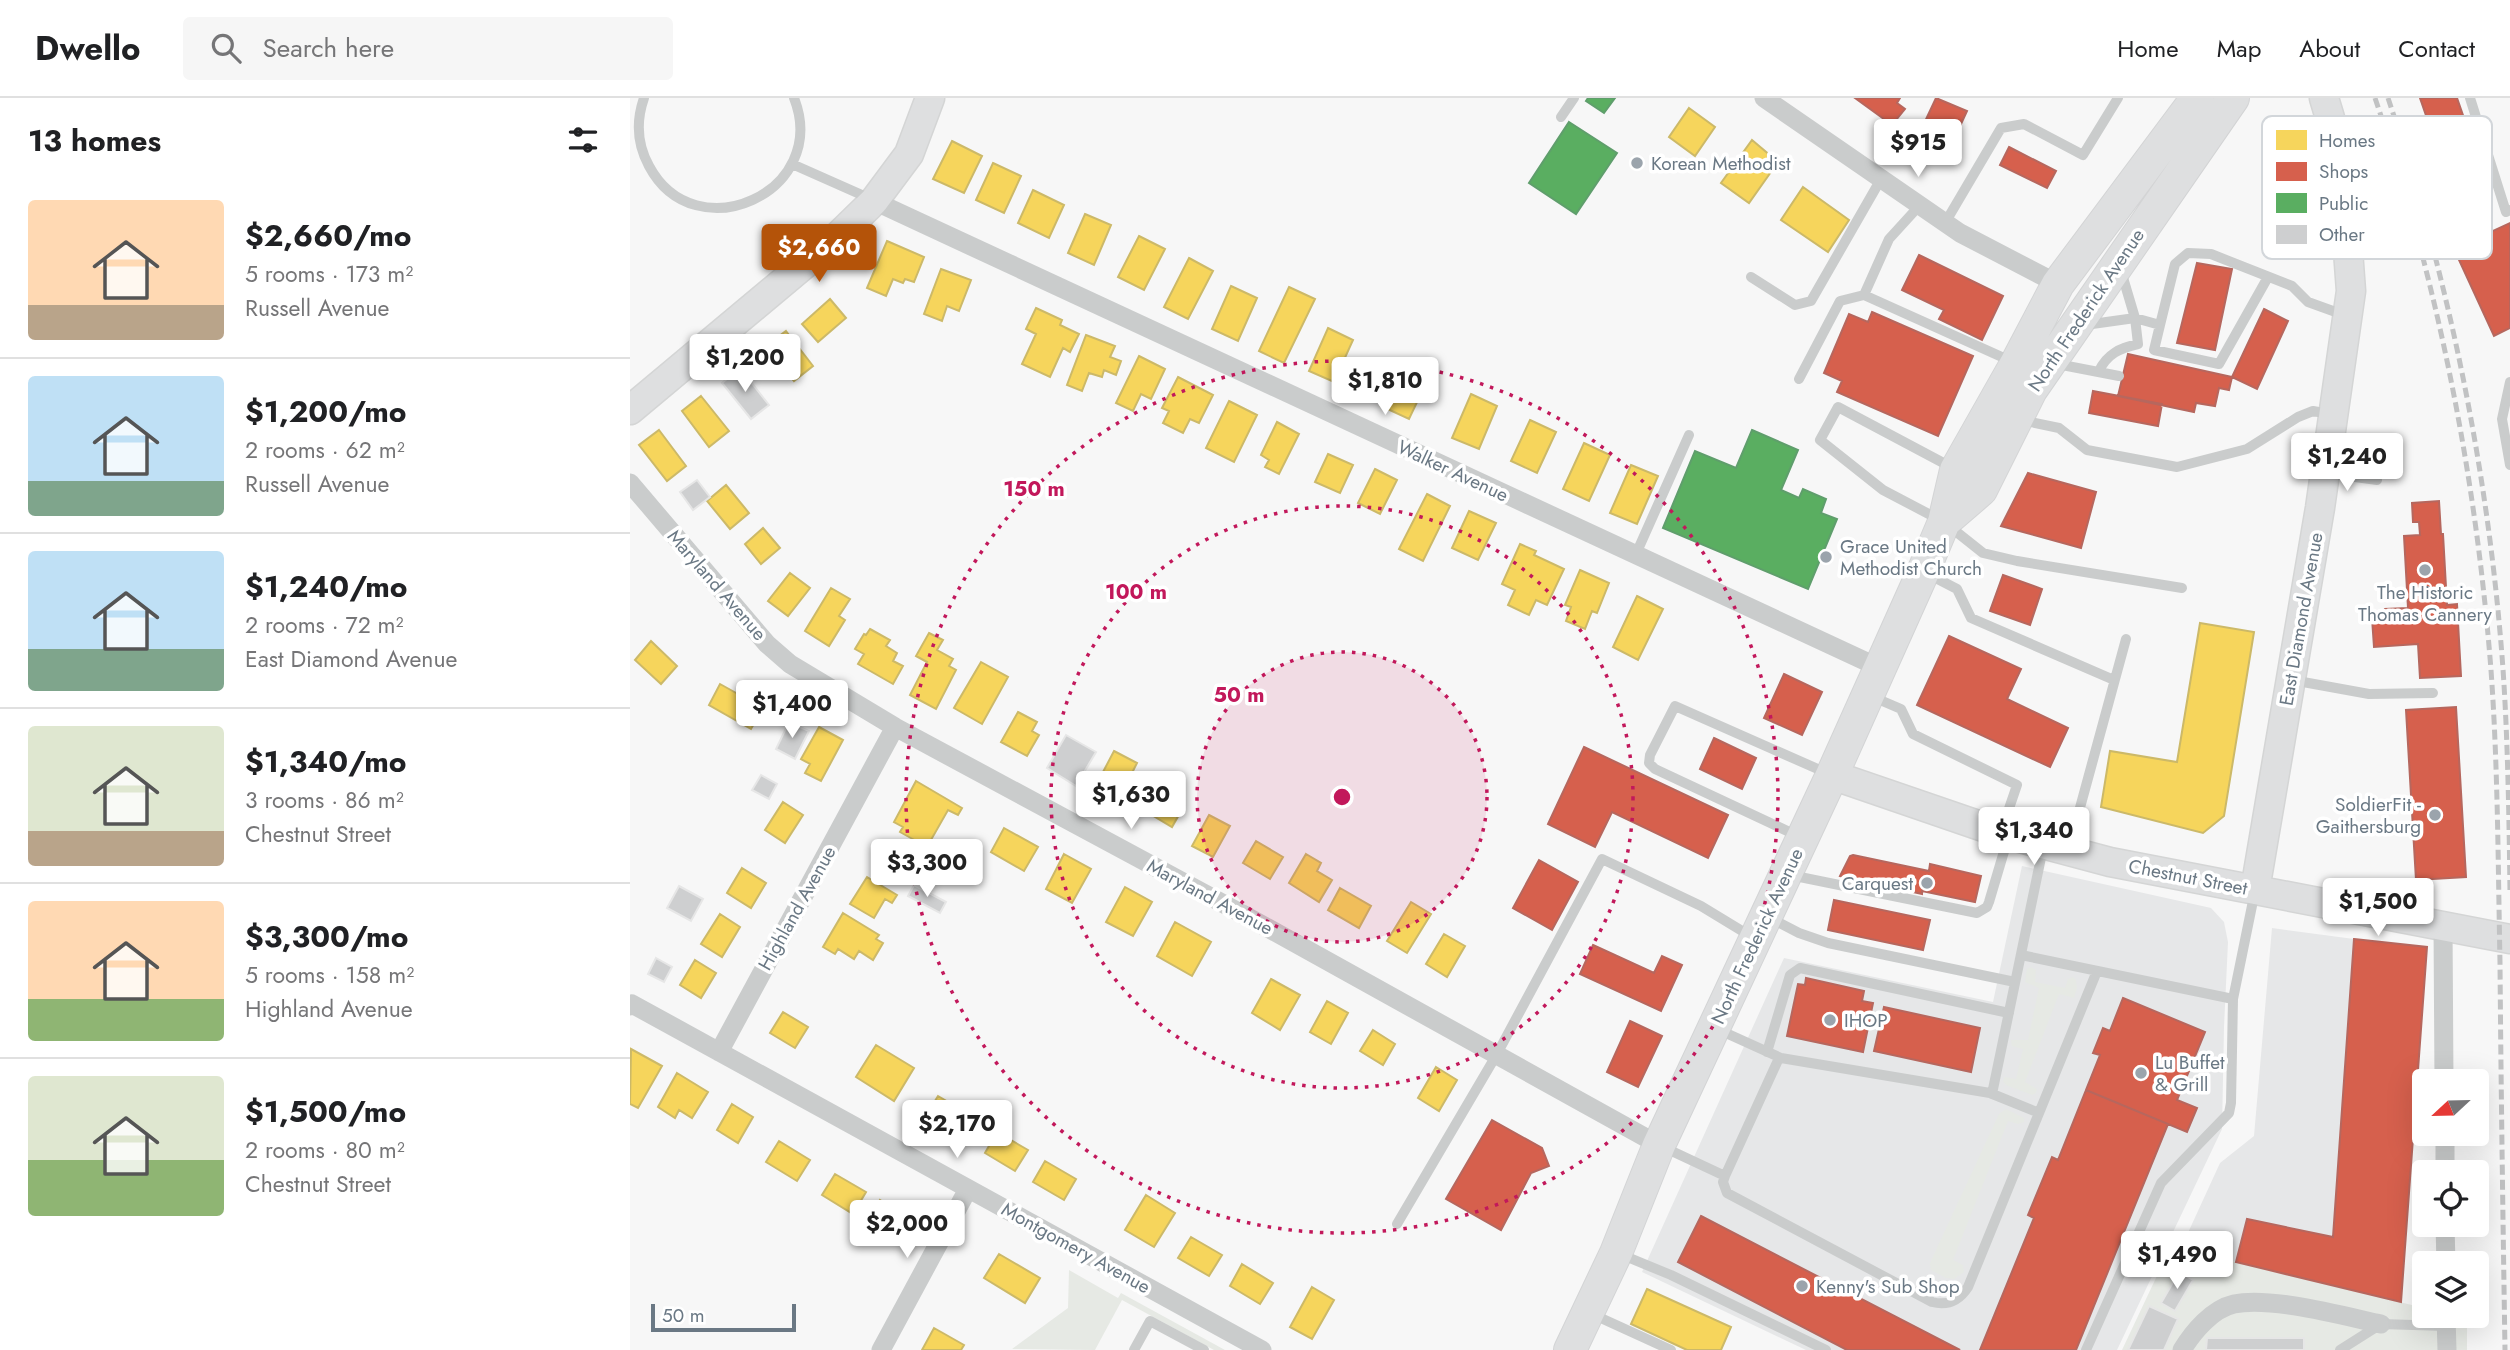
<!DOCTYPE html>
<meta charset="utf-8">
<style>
body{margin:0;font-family:Jost,sans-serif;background:#f6f6f6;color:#202124;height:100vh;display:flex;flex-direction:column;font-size:26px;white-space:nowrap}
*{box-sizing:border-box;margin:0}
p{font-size:23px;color:#757577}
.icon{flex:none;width:38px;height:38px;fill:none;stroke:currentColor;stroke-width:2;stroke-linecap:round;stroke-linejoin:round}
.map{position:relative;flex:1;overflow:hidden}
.details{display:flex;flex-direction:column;background:#fff;width:630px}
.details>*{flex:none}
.needle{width:46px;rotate:248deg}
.fabs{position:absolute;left:1782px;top:971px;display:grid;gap:14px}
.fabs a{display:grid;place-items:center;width:77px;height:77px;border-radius:7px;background:#fff;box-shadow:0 7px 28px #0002;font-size:35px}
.scale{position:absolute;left:21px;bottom:18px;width:145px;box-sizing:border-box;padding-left:7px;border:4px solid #6a7884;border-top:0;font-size:19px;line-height:24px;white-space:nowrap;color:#6a7884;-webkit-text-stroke:5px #fff;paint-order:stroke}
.price{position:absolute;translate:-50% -60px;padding:0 16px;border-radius:7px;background:#fff;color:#222;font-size:23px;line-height:46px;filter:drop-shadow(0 2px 4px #0008)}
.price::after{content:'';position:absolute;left:50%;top:42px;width:21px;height:16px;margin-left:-10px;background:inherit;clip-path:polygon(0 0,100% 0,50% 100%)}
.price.active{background:#b45309;color:#fff}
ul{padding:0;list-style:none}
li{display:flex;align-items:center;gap:21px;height:175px;padding:0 28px}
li+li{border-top:2px solid #e0e0e0}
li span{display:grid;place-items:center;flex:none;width:196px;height:140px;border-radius:7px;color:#555}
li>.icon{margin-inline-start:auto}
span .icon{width:84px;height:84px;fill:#fffc;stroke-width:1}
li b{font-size:30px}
h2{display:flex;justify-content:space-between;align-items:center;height:84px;padding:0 28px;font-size:30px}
header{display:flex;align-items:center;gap:42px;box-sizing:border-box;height:98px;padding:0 35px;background:#fff;border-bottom:2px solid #e0e0e0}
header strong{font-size:33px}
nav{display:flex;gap:38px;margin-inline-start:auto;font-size:24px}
.search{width:490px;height:63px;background:#f6f6f6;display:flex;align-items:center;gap:18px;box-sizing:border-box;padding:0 24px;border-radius:7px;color:#757577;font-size:26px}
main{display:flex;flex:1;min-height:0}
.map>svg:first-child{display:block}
.built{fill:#e6e7e8}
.green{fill:#e6e9e4}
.homes{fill:#f6d55c;stroke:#ccb968;stroke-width:2}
.shops{fill:#d6604d;stroke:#b6675e;stroke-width:2}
.public{fill:#5aae61;stroke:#5f9e6c;stroke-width:2}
.building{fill:#cecfd0;stroke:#e6e6e6;stroke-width:2}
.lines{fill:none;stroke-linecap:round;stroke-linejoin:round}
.secondary-casing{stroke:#d4d5d5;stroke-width:31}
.primary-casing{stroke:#d3d4d5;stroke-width:34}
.lane{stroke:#cacccc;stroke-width:10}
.street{stroke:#cacccc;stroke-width:19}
.secondary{stroke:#dedfe0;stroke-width:28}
.primary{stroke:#dedfe0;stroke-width:32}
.rail{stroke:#c1c2c3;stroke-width:5;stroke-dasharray:10 5;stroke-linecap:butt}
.ring{fill:none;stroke:#c2185b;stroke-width:3.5;stroke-dasharray:3.5 7}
.poi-dot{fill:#9ba4ac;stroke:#fff;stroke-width:2.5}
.labels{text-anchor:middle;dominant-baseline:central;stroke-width:7;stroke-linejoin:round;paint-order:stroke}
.poi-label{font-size:19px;fill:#6a7884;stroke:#fff;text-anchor:start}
.street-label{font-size:19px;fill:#6a7884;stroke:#fff}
.key{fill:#fff;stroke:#d2d6da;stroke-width:2}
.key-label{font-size:19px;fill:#6a7884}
.centre{fill:#c2185b;stroke:#fff;stroke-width:3.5}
.ring-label{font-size:21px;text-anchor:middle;font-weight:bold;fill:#c2185b;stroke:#fff;stroke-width:7;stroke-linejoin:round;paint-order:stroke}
</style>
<header>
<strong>Dwello</strong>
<div class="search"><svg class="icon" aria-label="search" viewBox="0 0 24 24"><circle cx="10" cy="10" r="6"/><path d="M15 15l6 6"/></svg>Search here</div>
<nav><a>Home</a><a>Map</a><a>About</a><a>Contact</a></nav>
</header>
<main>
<section class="details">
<h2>13 homes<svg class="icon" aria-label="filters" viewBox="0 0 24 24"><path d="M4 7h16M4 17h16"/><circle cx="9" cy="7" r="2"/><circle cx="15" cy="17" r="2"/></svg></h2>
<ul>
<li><span style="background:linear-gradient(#ffd9b3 75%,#b9a48a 0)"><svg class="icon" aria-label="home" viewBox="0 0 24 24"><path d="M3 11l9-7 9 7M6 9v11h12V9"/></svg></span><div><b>$2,660/mo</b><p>5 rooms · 173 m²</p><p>Russell Avenue</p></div></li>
<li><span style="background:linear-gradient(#bfe0f5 75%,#7fa58c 0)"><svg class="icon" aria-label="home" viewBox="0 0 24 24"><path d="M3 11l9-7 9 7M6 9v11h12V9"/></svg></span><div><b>$1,200/mo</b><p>2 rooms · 62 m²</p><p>Russell Avenue</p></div></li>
<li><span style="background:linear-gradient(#bfe0f5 70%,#7fa58c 0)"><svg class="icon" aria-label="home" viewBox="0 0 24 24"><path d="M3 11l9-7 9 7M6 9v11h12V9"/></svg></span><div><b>$1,240/mo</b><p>2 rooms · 72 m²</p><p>East Diamond Avenue</p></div></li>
<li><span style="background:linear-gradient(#dfe7d0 75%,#b9a48a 0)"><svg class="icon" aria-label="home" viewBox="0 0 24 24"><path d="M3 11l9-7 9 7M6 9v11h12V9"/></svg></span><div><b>$1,340/mo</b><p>3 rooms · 86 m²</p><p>Chestnut Street</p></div></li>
<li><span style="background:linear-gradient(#ffd9b3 70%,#8fb573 0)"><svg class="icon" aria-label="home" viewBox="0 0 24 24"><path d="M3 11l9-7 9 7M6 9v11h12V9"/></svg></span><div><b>$3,300/mo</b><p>5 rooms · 158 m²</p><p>Highland Avenue</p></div></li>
<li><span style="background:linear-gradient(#dfe7d0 60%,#8fb573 0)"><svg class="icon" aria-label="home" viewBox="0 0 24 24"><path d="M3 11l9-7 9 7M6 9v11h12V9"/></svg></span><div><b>$1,500/mo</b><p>2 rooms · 80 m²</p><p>Chestnut Street</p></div></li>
</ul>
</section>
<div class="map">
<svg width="1880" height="1252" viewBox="0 0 1880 1252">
<rect width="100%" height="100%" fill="#f7f7f7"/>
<path class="built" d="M1392 768 1581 810 1594 824 1598 844 1594 929 1592 1031 1487 1252H1176L1012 1174 1154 860 1363 904Z
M1642 830 1724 841 1703 1139 1617 1121 1606 1164 1551 1150 1590 1065 1624 1038Z"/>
<path class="green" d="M1401 869 1406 872 1405 884 1435 890 1438 881 1443 879 1446 882 1447 890 1444 900 1429 896 1395 984 1407 991 1406 995 1402 997 1376 987 1373 983 1375 979 1386 981 1393 951 1382 948 1381 942H1398L1409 890 1395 884 1397 871Z
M1376 1011 1394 1020V1024L1388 1026 1378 1023 1323 1162 1333 1167 1334 1174 1324 1181 1316 1180 1301 1172 1300 1165 1369 1016Z
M1541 1148 1794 1210V1218L1837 1220V1252H1492Z
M439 1172 488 1200 491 1195 595 1252H584L492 1202 465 1252 382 1251 438 1210Z"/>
<path class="homes" d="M1059 10 1085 29 1065 58 1039 39Z
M1122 42 1148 64 1119 105 1091 85Z
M322 43 352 58 334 95 303 81Z
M363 65 391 78 374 115 346 102Z
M1173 89 1219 122 1198 154 1151 122Z
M403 92 434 107 419 140 388 125Z
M455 116 481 127 464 167 438 155Z
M509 138 535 151 514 192 488 179Z
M257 143 294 159 284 184 275 181 273 185 263 181 256 198 237 190Z
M559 160 583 173 558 221 534 209Z
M311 171 341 182 329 213 317 208 312 223 294 216Z
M601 188 627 200 608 243 582 231Z
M659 189 685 201 654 265 629 253Z
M200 201 216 220 188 244 172 226Z
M406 210 432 222 430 227 449 236 440 254 433 250 420 279 392 266 406 236 396 231Z
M698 230 723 242 704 284 679 273Z
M156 233 183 268 164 283 136 248Z
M456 237 485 248 480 259 491 263 486 277 474 272 472 279 459 275 452 293 437 287Z
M509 258 535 271 521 301 511 296 503 313 486 305Z
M772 264 800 277 779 321 751 308Z
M548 279 583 297 569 325 560 321 553 335 533 325 539 313 532 310Z
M841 296 867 308 849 351 822 340Z
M71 298 99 333 79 349 52 313Z
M599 303 627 317 604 364 576 350Z
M900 322 926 334 907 375 881 363Z
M647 324 669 336 649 376 635 369 639 362 631 357Z
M29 332 56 368 37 383 9 347Z
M954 345 980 357 959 403 933 391Z
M698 356 723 367 710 395 685 384Z
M1001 367 1028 378 1007 426 980 415Z
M745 371 767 382 750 416 728 405Z
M96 387 119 415 100 431 77 403Z
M797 396 820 408 793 463 769 451Z
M839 413 866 425 848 462 822 450Z
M133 430 150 450 131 466 115 446Z
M890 446 906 453 904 457 934 471 917 507 906 502 899 517 878 507 885 492 872 486Z
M950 472 979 485 967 515 962 513 955 531 936 523 941 509 935 507Z
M160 475 180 490 158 518 138 503Z
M201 490 220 501 209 518 215 522 199 548 175 533Z
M1007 498 1033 511 1008 562 983 549Z
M1570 525 1624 534 1594 718 1573 735 1471 709 1480 653 1547 664Z
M240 531 260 542 256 548 267 555 263 563 273 568 263 586 228 566 234 556 225 551 234 536 236 537Z
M299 535 313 542 307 552 323 561 319 568 326 572 306 611 280 597 297 564 286 558Z
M21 543 47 568 31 586 5 562Z
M351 564 378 579 352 626 324 610Z
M90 586 133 610 121 631 79 607Z
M388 614 407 624 402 633 409 637 397 658 371 644Z
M189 629 213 642 191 683 175 675 180 666 171 661Z
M484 653 507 665 493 693 502 697 494 712 462 695Z
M286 683 332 710 328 717 318 712 297 749 270 734 273 729 264 724Z
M527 692 554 708 542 729 515 713Z
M153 704 173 717 155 745 135 732Z
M579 717 600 728 583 759 562 748Z
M374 730 408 749 394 773 361 754Z
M626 743 653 759 640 781 613 765Z
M434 756 461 771 442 805 416 791Z
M676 756 691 765 687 773 702 782 689 804 659 785Z
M112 770 136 785 121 810 97 795Z
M237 779 267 797 262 805 255 801 244 820 220 806Z
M495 789 522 804 503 838 476 824Z
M710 790 741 808 729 830 698 812Z
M781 804 801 816 777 855 757 843Z
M213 815 249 837 246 841 253 845 243 862 229 853 224 861 208 851 205 856 193 849Z
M90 816 110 829 92 859 71 846Z
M545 824 581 844 562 878 527 858Z
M814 836 835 848 817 879 796 866Z
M65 862 86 875 71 900 50 887Z
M641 881 670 897 650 932 622 915Z
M697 903 718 915 701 946 680 934Z
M153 914 178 929 165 950 140 935Z
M743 932 765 946 753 967 730 953Z
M246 947 284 970 264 1003 226 979Z
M1 951 32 968 8 1010 0 1006Z
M806 969 827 982 809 1013 788 1000Z
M47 975 78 994 62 1020 49 1012 45 1020 28 1009Z
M308 998 339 1016 326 1038 295 1019Z
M102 1006 123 1019 108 1045 87 1032Z
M367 1034 398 1052 385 1073 355 1055Z
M149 1043 180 1062 167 1083 136 1064Z
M415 1063 446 1081 434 1102 403 1084Z
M205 1076 236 1094 223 1116 192 1097Z
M516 1097 545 1115 524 1149 495 1132Z
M250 1102 281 1121 269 1142 237 1124Z
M561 1139 592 1157 579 1178 548 1160Z
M369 1156 410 1180 395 1205 354 1180Z
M612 1166 643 1185 630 1206 600 1188Z
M682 1189 704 1202 682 1241 660 1229Z
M1017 1191 1101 1229 1091 1252H1057L1001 1226Z
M304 1230 334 1247 331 1252H292Z"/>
<path class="shops" d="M1225 0H1270L1267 5 1275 11 1262 27Z
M1306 0 1337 13 1314 63 1283 49Z
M1790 0H1827L1853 75 1820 87Z
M1379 49 1426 73 1417 90 1370 67Z
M1880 125V230L1864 238 1824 151Z
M1289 157 1373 198 1352 242 1309 221 1314 212 1272 192Z
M1567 165 1602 171 1585 252 1547 245Z
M1634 211 1658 223 1627 291 1602 279Z
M1242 214 1343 258 1308 338 1207 294 1212 283 1194 275 1219 216 1238 224Z
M1498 256 1602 279 1599 292 1589 290 1585 308 1566 305 1564 314 1488 298Z
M1463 293 1532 306 1528 328 1459 315Z
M1398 375 1466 394 1451 450 1371 428Z
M1809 403 1811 436H1813L1817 507 1827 506 1831 578 1790 580 1788 546 1744 549 1742 520H1756L1755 511 1778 510 1774 438 1790 437 1789 424H1783L1782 405Z
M1373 477 1412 491 1400 527 1360 513Z
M1319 538 1391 571 1377 601 1438 630 1420 669 1287 607Z
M1154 576 1192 594 1172 637 1134 620Z
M1826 609 1836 779 1786 782 1776 612Z
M1084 640 1126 660 1112 691 1070 671Z
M954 649 1098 717 1078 760 982 714 965 749 918 726Z
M1223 757 1299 773 1300 766 1351 778 1345 804 1292 793V796L1210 778 1220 758Z
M909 762 948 784 922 832 883 810Z
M1204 802 1300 822 1293 852 1198 832Z
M1724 841 1797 849 1771 1204 1606 1164 1617 1121 1703 1139Z
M963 847 1024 875 1032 858 1052 867 1031 913 950 876Z
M1176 880 1234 893 1232 903 1243 905 1233 954 1157 938 1168 886 1175 887Z
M1493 900 1575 934 1547 1002 1567 1010 1557 1034 1456 992 1470 957 1463 955 1473 930 1480 933Z
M1254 909 1350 930 1341 974 1244 953Z
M1000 923 1032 938 1008 989 977 974Z
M1456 992 1538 1026 1446 1252H1350L1404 1120 1398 1117 1422 1059 1428 1062Z
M862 1022 912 1050 919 1068 901 1075 871 1132 816 1101Z
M1071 1118 1330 1252H1217L1048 1164Z"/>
<path class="public" d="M958 0H985L974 15 956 3Z
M939 24 987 55 946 116 899 85Z
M1122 332 1168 352 1151 392 1169 400 1173 391 1196 401 1191 415 1207 421 1178 491 1033 430 1065 353 1106 370Z"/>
<path class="building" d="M110 270 139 307 121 321 92 285Z
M67 382 80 399 63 412 50 394Z
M159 624 179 633 165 661 146 651Z
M436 637 466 654 446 688 417 670Z
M131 677 147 686 139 701 122 692Z
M284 787 316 804 310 815 278 798Z
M49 788 73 801 61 823 37 810Z
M26 860 42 869 34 884 18 876Z
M1549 1174 1563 1182 1545 1213 1531 1205Z
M1519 1208 1548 1221 1534 1252H1498Z
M1577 1240H1674V1252H1576Z"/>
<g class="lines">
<g class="secondary-casing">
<path id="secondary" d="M0 312 207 139 244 103 279 56 300 0
M1202 677 1371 735 1480 764 1880 841
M1625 792 1690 410 1721 193 1713 85 1700 20 1694 0"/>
</g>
<g class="primary-casing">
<path id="primary" d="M1314 424 1351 392 1401 292 1603 0
M940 1252 986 1155 1029 1047 1202 677 1293 474 1314 424 1326 372 1386 266 1428 186 1567 0"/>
</g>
<path class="lane" d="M14 0C6 23 7 46 19 68 65 155 201 94 164 0
M1840 0 1876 114 1880 112
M931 19 944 0
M162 66 241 101
M1290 107 1259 141 1234 197 1383 264
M1315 125 1371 30 1394 26 1453 57 1488 0
M1121 179 1165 207 1181 203 1251 81
M1455 227 1505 220 1530 227 1545 166 1558 155 1581 156 1662 188 1678 204 1714 217
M1530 227 1524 252 1589 266 1638 179
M1427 266 1489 278
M1469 273C1477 256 1490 250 1508 246L1505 220 1491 173
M1169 281 1210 203 1234 197
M1880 284 1872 321 1880 367
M1391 322 1429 330 1457 352 1547 369 1617 351 1668 319 1683 313 1699 316
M1321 369 1208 309 1190 342 1253 392 1314 424 1353 455 1387 463 1552 490
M1696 375 1747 382
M1006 456 1059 337
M1296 475 1327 491 1341 520 1484 582
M1662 582 1739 596 1803 595
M1243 599 1271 611 1283 636 1387 687 1371 734
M1168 738 1025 671 1019 665 1020 657 1045 608 1199 676
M1439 750 1496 541
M1160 777 1347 815 1357 809 1359 804 1378 740
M1140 820 1169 835 1198 845 1385 884
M1391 857 1603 901
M1087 931 1151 960 1360 995 1409 1015
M1137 954 1160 877 1170 870 1379 915
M1149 960 1095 1078 1093 1084 1097 1095 1302 1204C1318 1208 1329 1203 1338 1189L1467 873
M1362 996 1413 750
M1033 1049 1095 1078
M767 1126 867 956 972 761 1071 808 1122 839
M990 1156 1041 1177 1196 1252
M962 1216 1041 1252
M504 1252 520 1223 574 1252
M1456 1252 1531 1085 1599 1015 1601 1005 1603 901 1625 793
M1710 1252 1751 1226 1816 1228"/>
<path class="street" d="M1134 0 1330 135 1428 186
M244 103 1250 570
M0 385 137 546 160 566 265 629 618 819 1029 1047
M1813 827 1814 984
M0 908 2 906 632 1252
M89 954 265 629
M1815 1036V1074
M1815 1127 1816 1166
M1816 1218 1817 1252
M251 1252 338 1091
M1552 1252C1563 1234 1582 1211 1604 1206 1640 1198 1714 1218 1751 1226"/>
<use href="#secondary" class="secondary"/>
<use href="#primary" class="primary"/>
<path class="rail" d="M1745 0C1808 184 1846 378 1861 572 1868 669 1868 767 1870 864 1871 993 1873 1123 1875 1252
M1758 0C1820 184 1859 378 1873 571 1878 645 1879 720 1880 794"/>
</g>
<circle cx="712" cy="699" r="145" fill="#c2185b" fill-opacity=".12"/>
<g class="ring">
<circle cx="712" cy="699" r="145"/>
<circle cx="712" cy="699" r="291"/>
<circle cx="712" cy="699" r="436"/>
</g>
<g class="poi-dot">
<circle cx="1007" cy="65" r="7"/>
<circle cx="1196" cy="459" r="7"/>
<circle cx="1795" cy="472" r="7"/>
<circle cx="1805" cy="717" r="7"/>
<circle cx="1297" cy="785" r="7"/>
<circle cx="1200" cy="922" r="7"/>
<circle cx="1511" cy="975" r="7"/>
<circle cx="1172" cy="1188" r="7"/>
</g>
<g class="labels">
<g class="poi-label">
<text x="1021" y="65">Korean Methodist</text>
<text x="1210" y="448">Grace United<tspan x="1210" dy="22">Methodist Church</tspan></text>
<text x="1795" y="494" text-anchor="middle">The Historic<tspan x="1795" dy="22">Thomas Cannery</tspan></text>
<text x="1791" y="706" text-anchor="end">SoldierFit -<tspan x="1791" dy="22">Gaithersburg</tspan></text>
<text x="1283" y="785" text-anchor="end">Carquest</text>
<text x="1214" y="922">IHOP</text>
<text x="1525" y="964">Lu Buffet<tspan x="1525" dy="22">&amp; Grill</tspan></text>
<text x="1186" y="1188">Kenny's Sub Shop</text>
</g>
<g class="street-label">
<text transform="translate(1456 212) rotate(-56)">North Frederick Avenue</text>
<text transform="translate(823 373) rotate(25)">Walker Avenue</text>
<text transform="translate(87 487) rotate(49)">Maryland Avenue</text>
<text transform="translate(1671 521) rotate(-80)">East Diamond Avenue</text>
<text transform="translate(1558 779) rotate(11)">Chestnut Street</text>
<text transform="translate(580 799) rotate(28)">Maryland Avenue</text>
<text transform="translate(167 810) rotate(-61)">Highland Avenue</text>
<text transform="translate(1127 838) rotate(-65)">North Frederick Avenue</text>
<text transform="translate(446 1150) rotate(29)">Montgomery Avenue</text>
</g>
</g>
<rect x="1632" y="18" width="230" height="143" rx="10" class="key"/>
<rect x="1646" y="32" width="31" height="20" fill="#f6d55c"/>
<rect x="1646" y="64" width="31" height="19" fill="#d6604d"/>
<rect x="1646" y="95" width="31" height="20" fill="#5aae61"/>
<rect x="1646" y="127" width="31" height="19" fill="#cecfd0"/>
<g class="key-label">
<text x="1689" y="49">Homes</text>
<text x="1689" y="80">Shops</text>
<text x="1689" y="112">Public</text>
<text x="1689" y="143">Other</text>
</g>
<circle cx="712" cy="699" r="10" class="centre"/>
<g class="ring-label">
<text x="404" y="398">150 m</text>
<text x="506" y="501">100 m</text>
<text x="609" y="604">50 m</text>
</g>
</svg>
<div class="fabs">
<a><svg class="needle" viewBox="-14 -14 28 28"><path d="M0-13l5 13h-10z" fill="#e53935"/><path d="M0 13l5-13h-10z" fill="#757577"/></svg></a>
<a><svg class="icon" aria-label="locate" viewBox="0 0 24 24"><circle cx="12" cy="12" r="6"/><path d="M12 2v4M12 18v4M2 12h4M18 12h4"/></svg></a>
<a><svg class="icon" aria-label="layers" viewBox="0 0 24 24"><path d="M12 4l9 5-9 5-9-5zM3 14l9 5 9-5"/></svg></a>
</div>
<div class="scale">50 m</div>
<b class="price" style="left:1288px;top:81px">$915</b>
<b class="price active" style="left:189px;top:186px">$2,660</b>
<b class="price" style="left:115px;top:296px">$1,200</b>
<b class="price" style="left:755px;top:319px">$1,810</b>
<b class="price" style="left:1717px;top:395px">$1,240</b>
<b class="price" style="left:162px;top:642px">$1,400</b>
<b class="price" style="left:501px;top:733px">$1,630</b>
<b class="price" style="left:1404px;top:769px">$1,340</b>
<b class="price" style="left:297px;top:801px">$3,300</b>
<b class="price" style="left:1748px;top:840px">$1,500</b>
<b class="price" style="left:327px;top:1062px">$2,170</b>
<b class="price" style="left:277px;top:1162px">$2,000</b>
<b class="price" style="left:1547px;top:1193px">$1,490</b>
</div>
</main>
